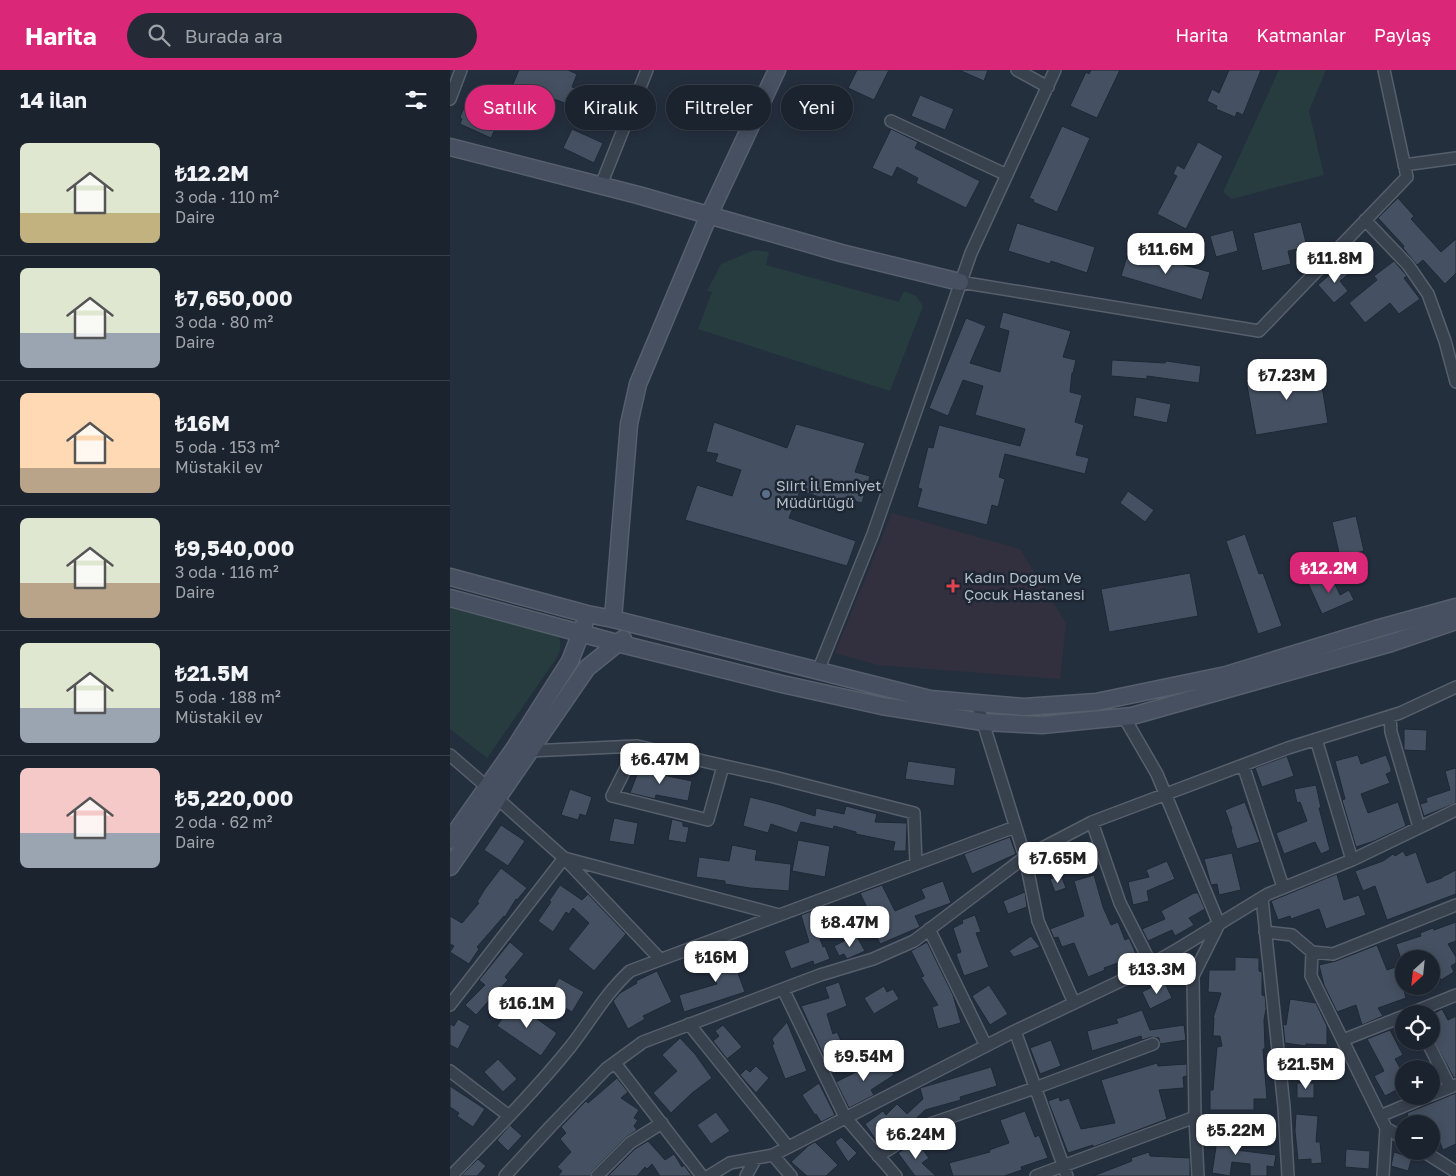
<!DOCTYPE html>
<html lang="tr">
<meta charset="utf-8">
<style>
body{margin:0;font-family:"Golos Text",sans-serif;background:#242b36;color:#f1f3f6;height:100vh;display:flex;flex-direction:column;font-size:19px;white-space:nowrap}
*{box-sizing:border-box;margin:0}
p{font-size:16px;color:#a0a4aa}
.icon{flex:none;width:28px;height:28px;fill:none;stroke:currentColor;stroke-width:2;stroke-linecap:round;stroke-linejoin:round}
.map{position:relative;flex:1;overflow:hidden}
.sheet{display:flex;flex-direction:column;background:#1b232e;width:450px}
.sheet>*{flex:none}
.guide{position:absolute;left:15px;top:15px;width:475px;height:45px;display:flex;gap:10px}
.needle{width:32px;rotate:207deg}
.controls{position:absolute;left:945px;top:880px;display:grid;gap:10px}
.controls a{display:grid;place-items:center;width:45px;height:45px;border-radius:50%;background:#1b232e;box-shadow:0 2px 12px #0003,0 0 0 1px #39404a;font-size:25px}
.price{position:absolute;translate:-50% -42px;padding:0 11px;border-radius:10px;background:#fff;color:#222;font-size:16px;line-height:32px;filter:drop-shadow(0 1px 2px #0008)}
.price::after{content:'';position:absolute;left:50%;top:30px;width:15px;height:11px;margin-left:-8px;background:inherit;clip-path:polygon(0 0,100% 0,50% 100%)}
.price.active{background:#db2777;color:#fff}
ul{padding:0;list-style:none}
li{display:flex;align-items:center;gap:15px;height:125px;padding:0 20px}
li+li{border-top:1px solid #39404a}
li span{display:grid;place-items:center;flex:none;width:140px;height:100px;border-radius:8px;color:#555}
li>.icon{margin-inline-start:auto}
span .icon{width:60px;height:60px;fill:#fffc;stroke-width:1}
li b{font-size:21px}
h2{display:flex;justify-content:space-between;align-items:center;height:60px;padding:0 20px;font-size:21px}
.chip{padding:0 18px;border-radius:22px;background:#1b232e;box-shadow:0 2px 12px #0003,0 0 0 1px #39404a;font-size:18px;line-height:45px}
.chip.active{background:#db2777;color:#fff}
header{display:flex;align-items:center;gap:30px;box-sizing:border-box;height:70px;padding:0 25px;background:#db2777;color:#fff}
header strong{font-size:24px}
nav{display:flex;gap:28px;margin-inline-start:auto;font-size:18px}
.search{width:350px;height:45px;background:#242b36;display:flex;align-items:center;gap:12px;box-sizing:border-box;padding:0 18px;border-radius:28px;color:#a0a4aa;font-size:19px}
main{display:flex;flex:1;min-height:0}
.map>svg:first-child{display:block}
.medical{fill:#32303f}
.green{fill:#263c3f}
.building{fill:#455162;stroke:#1f2835}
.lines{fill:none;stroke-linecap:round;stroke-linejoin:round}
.street-casing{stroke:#565f6c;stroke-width:14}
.secondary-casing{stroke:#565f6c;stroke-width:19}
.street{stroke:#38414e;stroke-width:11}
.secondary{stroke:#465061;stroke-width:16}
.service-dot{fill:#5c6f8a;stroke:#1d2633;stroke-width:2}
.health-dot{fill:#e0444e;stroke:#1d2633;stroke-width:2}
.labels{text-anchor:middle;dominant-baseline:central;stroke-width:5;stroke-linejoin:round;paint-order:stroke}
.poi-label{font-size:15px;fill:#b4bcc9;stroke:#1d2633;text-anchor:start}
</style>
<header>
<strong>Harita</strong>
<div class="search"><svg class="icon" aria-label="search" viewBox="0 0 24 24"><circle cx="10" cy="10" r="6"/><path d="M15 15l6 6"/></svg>Burada ara</div>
<nav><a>Harita</a><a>Katmanlar</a><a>Paylaş</a></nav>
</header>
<main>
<section class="sheet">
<h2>14 ilan<svg class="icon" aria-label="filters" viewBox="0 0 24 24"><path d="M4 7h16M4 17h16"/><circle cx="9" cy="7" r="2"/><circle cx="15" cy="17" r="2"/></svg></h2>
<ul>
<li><span style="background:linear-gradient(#dfe7d0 70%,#c2b280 0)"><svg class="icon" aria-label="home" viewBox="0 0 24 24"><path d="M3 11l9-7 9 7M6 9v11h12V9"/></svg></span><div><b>₺12.2M</b><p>3 oda · 110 m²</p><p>Daire</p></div></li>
<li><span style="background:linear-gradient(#dfe7d0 65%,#9aa5b1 0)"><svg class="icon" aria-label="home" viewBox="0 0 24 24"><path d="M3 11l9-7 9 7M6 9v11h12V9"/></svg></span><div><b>₺7,650,000</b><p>3 oda · 80 m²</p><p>Daire</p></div></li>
<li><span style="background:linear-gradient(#ffd9b3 75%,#b9a48a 0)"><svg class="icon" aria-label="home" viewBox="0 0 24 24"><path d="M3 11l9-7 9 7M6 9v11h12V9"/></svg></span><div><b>₺16M</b><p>5 oda · 153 m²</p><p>Müstakil ev</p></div></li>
<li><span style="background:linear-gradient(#dfe7d0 65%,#b9a48a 0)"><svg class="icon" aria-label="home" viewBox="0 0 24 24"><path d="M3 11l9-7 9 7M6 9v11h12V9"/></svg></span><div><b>₺9,540,000</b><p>3 oda · 116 m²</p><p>Daire</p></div></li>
<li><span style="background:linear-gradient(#dfe7d0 65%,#9aa5b1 0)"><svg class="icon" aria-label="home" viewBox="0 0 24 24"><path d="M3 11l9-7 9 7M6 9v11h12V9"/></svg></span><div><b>₺21.5M</b><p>5 oda · 188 m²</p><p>Müstakil ev</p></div></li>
<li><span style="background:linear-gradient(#f6c9c9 65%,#9aa5b1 0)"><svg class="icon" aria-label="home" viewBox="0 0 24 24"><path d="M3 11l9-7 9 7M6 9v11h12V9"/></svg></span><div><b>₺5,220,000</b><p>2 oda · 62 m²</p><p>Daire</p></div></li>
</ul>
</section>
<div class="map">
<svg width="1006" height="1106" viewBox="0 0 1006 1106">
<rect width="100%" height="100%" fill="#242f3e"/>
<path class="medical" d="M442 443 570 479 616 553 610 609 428 595 385 583Z"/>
<path class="green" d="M829 0H876L859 41 874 105 782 129 773 122Z
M304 180 319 182 316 195 449 232 454 221 466 226 473 236 440 321 248 259 262 222 257 221 271 194Z
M0 533 107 561C111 572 112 579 106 589L37 688 0 659Z"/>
<path class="building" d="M69 0H118L127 4 122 17 167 30 160 55 118 42 120 35 85 22 84 24 63 14Z
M407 0H439L424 30 398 18Z
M509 0H538L534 11Z
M641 0H670L647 48 620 36 636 2 639 4Z
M779 0H811L793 45 787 42 785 47 766 39 767 36 757 31 762 19 769 23Z
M470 25 504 39 495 60 461 46Z
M17 31 51 46 41 68 10 54 12 49 10 47Z
M612 56 640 68 607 142 583 132 584 130 579 128Z
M122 59 153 73 144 93 113 78Z
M441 59 468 72 465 78 530 111 516 138 466 113 468 108 447 97 442 107 422 98Z
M748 72 773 86 736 159 707 144 727 106 723 104 727 95 734 99Z
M948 128 964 146 961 149 991 182 1006 169V203L995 214 973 190 967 195 953 178 954 176 928 148Z
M851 152 857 177 838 181 841 194 812 201 803 163Z
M567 153 645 177 637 203 601 191 600 194 558 181Z
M783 160 788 181 766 187 760 166Z
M679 180 760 202 752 230 671 206Z
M944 191 957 206 954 208 970 229 949 244 940 233 915 253 899 233 927 210 924 206Z
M893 193 901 202 890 211 898 221 884 233 868 215Z
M553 242 621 261 613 287 626 290 623 303H622L620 322 632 325 625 352 634 355 626 385 639 388 635 404 555 384 549 407 555 409 548 437 542 435 537 455 467 437 472 419 468 418 478 377 483 378 489 355 570 376 575 359 525 345 533 316 513 310 498 346 479 338 516 248 536 256 520 293 550 302 559 261 549 258Z
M662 290 715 293 716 291 751 296 749 313 697 306V309L661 306Z
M869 298 878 353 806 365 796 310Z
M686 327 721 334 717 353 683 346Z
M264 352 337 378 346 354 415 373 405 402 420 406 412 433 400 430 397 435 350 421 339 448 406 471 397 496 235 450 247 415 282 426 291 400 265 392 268 384 256 382Z
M678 421 704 440 695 452 670 433Z
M906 446 914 481 890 487 882 452Z
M795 464 809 504 813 503 832 556 808 564 776 471Z
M740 503 748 546 659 562 651 519Z
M880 503 890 525 899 520 904 530 872 544 858 513Z
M954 659 977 660 976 681 954 680Z
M908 685 911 694 936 685 941 698V702L936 704 940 713 911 724 918 743 948 732 956 756 924 771 906 777 892 730 895 729 885 691Z
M837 686 844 706 812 717 805 698Z
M458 691 506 698 504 716 455 709Z
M191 694 214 702 213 705 242 711 238 731 206 725 205 729 180 723Z
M1006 698V733L974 746 970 734 977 732 976 728 1000 720 995 701Z
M866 715 871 738H869L880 780 871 784 865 772 834 784 826 763 857 751 850 732 847 733 844 719Z
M120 719 142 727 136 746 130 744 128 750 111 745Z
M300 727 328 734 365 746 366 738 394 744 396 736 427 744 425 752 457 753 456 781H443L445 772 406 764V762L384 756 383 759 351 752 347 763 321 754 318 763 293 756Z
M795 732 810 772 787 779 781 760 782 759 775 740Z
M164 748 188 753 184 775 159 771Z
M222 749 233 752V756L239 757 236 773 218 770Z
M51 755 75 771 58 796 34 780Z
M560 767 566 784 522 804 514 784Z
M348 770 380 776 375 807 342 801Z
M282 775 307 780 305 790 341 794 339 821 300 818 275 814V811L246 807 249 787 279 791Z
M953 781 956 786 966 782 977 813 992 808V807L1006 800V824L937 850 925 816 913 821 905 801 933 791 943 784 945 786Z
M782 783 791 820 769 825 767 814 761 815 754 789Z
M717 791 725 809 697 821 699 831 683 835 678 812 699 807 696 800Z
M51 798 77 818 67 830 66 829 55 847 54 846 27 877 29 879 19 894 0 882 4 876 0 874V846L12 853 29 833 27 832 35 819Z
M887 804 894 830 909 825 916 845 876 859 869 839 841 849 840 846 828 850 821 831Z
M611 805 616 818 605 822 600 809Z
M644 805 653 837 661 855 668 852 675 870 679 868 687 886 654 898 655 900 638 907 624 873 612 877 608 867 604 868 600 859 634 846 624 811Z
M493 811 501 833 465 846 470 857 430 874 420 851 423 850 410 823 432 815 445 841 475 828 471 819Z
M110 815 132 830 138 824 176 864 144 901 118 879 139 853 123 838 119 844 116 842 103 862 88 851 101 832 99 831Z
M575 822 577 837 558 844 553 831Z
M744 823H748L755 839 739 848 744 855 725 866 722 860 698 871 692 859 715 849 711 841Z
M370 838 375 854 366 857 373 877 375 876 380 889 364 895 363 891 341 899 334 881 359 872 351 845Z
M525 845 531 862 526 863 539 897 514 906 506 884 511 882 503 858 513 853 512 850Z
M1006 852V871L998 874 1006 887V893L1001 896 1004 902 991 910 981 895V889H977L976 887 968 889H951L946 874 971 866 970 863 983 858 984 860Z
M406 865 415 881 397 889 394 884 389 886 384 876Z
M581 866 590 877 564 887 559 881Z
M60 872 74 884 55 907 58 910 26 945 15 935 35 915 29 910Z
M477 872 503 925 511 953 488 959 482 937 488 935 471 907 474 906 461 881Z
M927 875 937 900 954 894V920L956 928 928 938 933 946 912 955 906 935 887 942 874 915 869 895 886 891Z
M276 878 286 894 285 895 295 922 234 942 229 925 267 914 253 892Z
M785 887 809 888V901L812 902V925L815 926 816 939 814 950 815 979H813L817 1029H804V1040H760V1020H763L767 977 772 976 770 966H763L764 948H763L771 923 758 922 759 900H785Z
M207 901 222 932 193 946 195 949 178 959 163 931 170 923 187 913 186 911Z
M109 908 134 922 122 942 104 931 108 925 102 921Z
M714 911 722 928 700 939 692 922Z
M389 912 397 936 377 944 383 964 387 962 393 975 395 974 399 985 377 993 351 936 379 928 375 917Z
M539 915 558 944 540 955 522 926Z
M434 916 437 922 443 919 449 929 424 944 414 928Z
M840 929 866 933 877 956V975L856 974V976L835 973 833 954 836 955Z
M63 932 107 963 91 986 47 956Z
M992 939 998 950 1006 946V1008H1004L981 965V945Z
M692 940 700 960 734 955 736 970 710 974 709 968 701 967 692 970 691 966 642 981 637 961 668 953 666 949Z
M8 949 20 956 8 979 0 975V954L4 956Z
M337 952 357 1001 335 1009 322 975 324 974 322 969Z
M273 955 292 977 277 989 263 971 269 966 265 961Z
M940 960 953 985 945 989 954 1005V1016L935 1026 924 1006 934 1001 917 969Z
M230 968 245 984 262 1008 242 1023 221 1043 203 1023 227 1001 212 985Z
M601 970 611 996 590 1004 580 978Z
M434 988 444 1005 421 1020 424 1025 399 1038 386 1012Z
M48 989 67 1009 53 1022 34 1002Z
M707 993 708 996 737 994V1006L733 1007 734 1018 709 1020 717 1049 643 1077V1075L618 1083 598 1031 609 1027 610 1031 619 1028 631 1059 665 1053 651 1010Z
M306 996 319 1008 306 1023 290 1005 296 999 300 1002Z
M541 997 547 1016 510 1027 511 1030 475 1040 454 1060 451 1057 428 1073 415 1054 433 1041 436 1045 447 1034 457 1044 473 1029 470 1018Z
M167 1008 178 1022 171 1028 189 1040 184 1048 188 1050 184 1056 187 1060 175 1068 142 1101 140 1106H108L112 1101 107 1097 121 1082 110 1069 116 1063 111 1057 133 1034 136 1031 138 1033Z
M369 1013 385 1045 371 1052 366 1044 365 1045 352 1025Z
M847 1013H864V1028H847Z
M0 1016 35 1039 23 1057 7 1046 9 1043 0 1037Z
M1006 1023V1074L993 1080 982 1054H960L957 1043Z
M575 1041 585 1067 589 1065 598 1088 571 1097 572 1100 554 1106H503L499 1093 540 1082 539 1080 559 1073 550 1050Z
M266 1042 280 1061 261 1074 247 1055Z
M846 1044 868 1046 866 1072H870L872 1093 861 1094V1089L848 1090 845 1061Z
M60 1055 72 1066 58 1081 47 1070Z
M753 1065H786V1080L826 1085 824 1097 817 1096V1106H800V1094L782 1092 780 1106 762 1103 766 1077H754Z
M391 1067 407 1083 398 1092 385 1072Z
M198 1071 215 1090 224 1084 232 1097 234 1095 242 1106H210L202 1094 197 1099 195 1097 187 1106H158L185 1079Z
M466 1071 479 1088 472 1093 486 1106H465L448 1083Z
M365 1072 388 1095 376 1106H357L341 1092 358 1076Z
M896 1079 920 1081 919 1099 895 1097Z
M699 1082 700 1086 740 1088V1106H643L682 1091 681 1088Z
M944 1082 962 1088 958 1101 941 1096Z
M28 1089 36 1096 27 1106H11Z"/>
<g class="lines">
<g class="street-casing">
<path id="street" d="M567 0 598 17
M0 29 11 0
M441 51 557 105
M954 95 1006 88
M151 115 197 0
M915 150 958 195 978 224 995 271 1006 312
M510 212 809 261 957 107 934 0
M368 601 423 464 521 183 605 0
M527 633 575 787 588 851 624 933
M940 646 941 662 969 757
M674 647 707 704 769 854 743 906 745 1047 748 1106
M866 669 902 790
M187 676 162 726 258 750 273 696
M79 681 187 676 324 707 464 743 466 794
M0 685 37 717
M793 695 833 817
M47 728 114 788 210 889
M642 752 670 833 701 894
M114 788 329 845
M812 828 834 1037 838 1106
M479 859 536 976
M815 862 842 865 862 882 883 884 1006 835
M862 882 861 906 936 1058
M333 919 395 1047 446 1106
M0 935 114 788
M959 944 1006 925
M239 954 338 1077
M565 961 617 1106
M893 970 954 946
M977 971 1000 1017
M165 993 252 1106
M0 1001 59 1046
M981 1025 1006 1015
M930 1046 978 1026
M973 1081 1006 1102
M323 1085 341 1106
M428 1086 477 1055 585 1018 703 974
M1 1106C42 1064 84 1022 121 976 141 950 156 923 180 901L565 757
M55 1106 100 1057 156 999 193 972 370 905 423 889 464 871 575 787 642 752 838 678 950 643 1006 617
M147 1106 180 1073 212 1053
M259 1106 280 1093 323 1085 565 961 679 907 728 879 818 824 902 790 1006 740
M296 1106 306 1088
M586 1106 745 1047
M933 1106 936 1058 954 1069"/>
</g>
<g class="secondary-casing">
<path id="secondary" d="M0 77 188 125 391 183 510 212
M0 507 137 544 163 549 480 629 574 637 646 632 776 605 926 559 1006 537
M0 528 167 573 332 614 432 636 533 652 592 655 682 646 941 573 1006 551
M163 549 179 354 188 314 259 145 327 0
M0 770 64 679 120 591 134 555
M0 797 137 598 173 569"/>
</g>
<use href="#street" class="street"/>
<use href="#secondary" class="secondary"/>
</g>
<circle class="service-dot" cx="316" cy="424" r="5"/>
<path class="health-dot" d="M500.5 508.5h5v5h5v5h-5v5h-5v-5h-5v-5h5z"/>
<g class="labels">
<g class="poi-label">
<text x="326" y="415">Siirt İl Emniyet<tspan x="326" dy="17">Müdürlüğü</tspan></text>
<text x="514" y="507">Kadın Doğum Ve<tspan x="514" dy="17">Çocuk Hastanesi</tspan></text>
</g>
</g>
</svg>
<div class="controls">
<a><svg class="needle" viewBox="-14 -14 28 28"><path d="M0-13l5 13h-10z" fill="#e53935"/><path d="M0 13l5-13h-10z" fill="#a0a4aa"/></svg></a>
<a><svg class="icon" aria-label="locate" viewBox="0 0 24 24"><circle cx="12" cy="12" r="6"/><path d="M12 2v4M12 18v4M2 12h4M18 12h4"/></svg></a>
<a>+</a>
<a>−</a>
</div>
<b class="price" style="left:716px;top:205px">₺11.6M</b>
<b class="price" style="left:885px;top:214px">₺11.8M</b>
<b class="price" style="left:837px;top:331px">₺7.23M</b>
<b class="price active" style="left:879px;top:524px">₺12.2M</b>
<b class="price" style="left:210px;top:715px">₺6.47M</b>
<b class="price" style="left:608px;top:814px">₺7.65M</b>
<b class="price" style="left:400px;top:878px">₺8.47M</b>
<b class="price" style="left:266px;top:913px">₺16M</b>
<b class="price" style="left:707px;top:925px">₺13.3M</b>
<b class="price" style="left:77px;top:959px">₺16.1M</b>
<b class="price" style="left:414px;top:1012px">₺9.54M</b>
<b class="price" style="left:856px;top:1020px">₺21.5M</b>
<b class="price" style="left:786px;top:1086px">₺5.22M</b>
<b class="price" style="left:466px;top:1090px">₺6.24M</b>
<div class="guide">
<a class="chip active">Satılık</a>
<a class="chip">Kiralık</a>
<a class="chip">Filtreler</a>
<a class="chip">Yeni</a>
</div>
</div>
</main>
